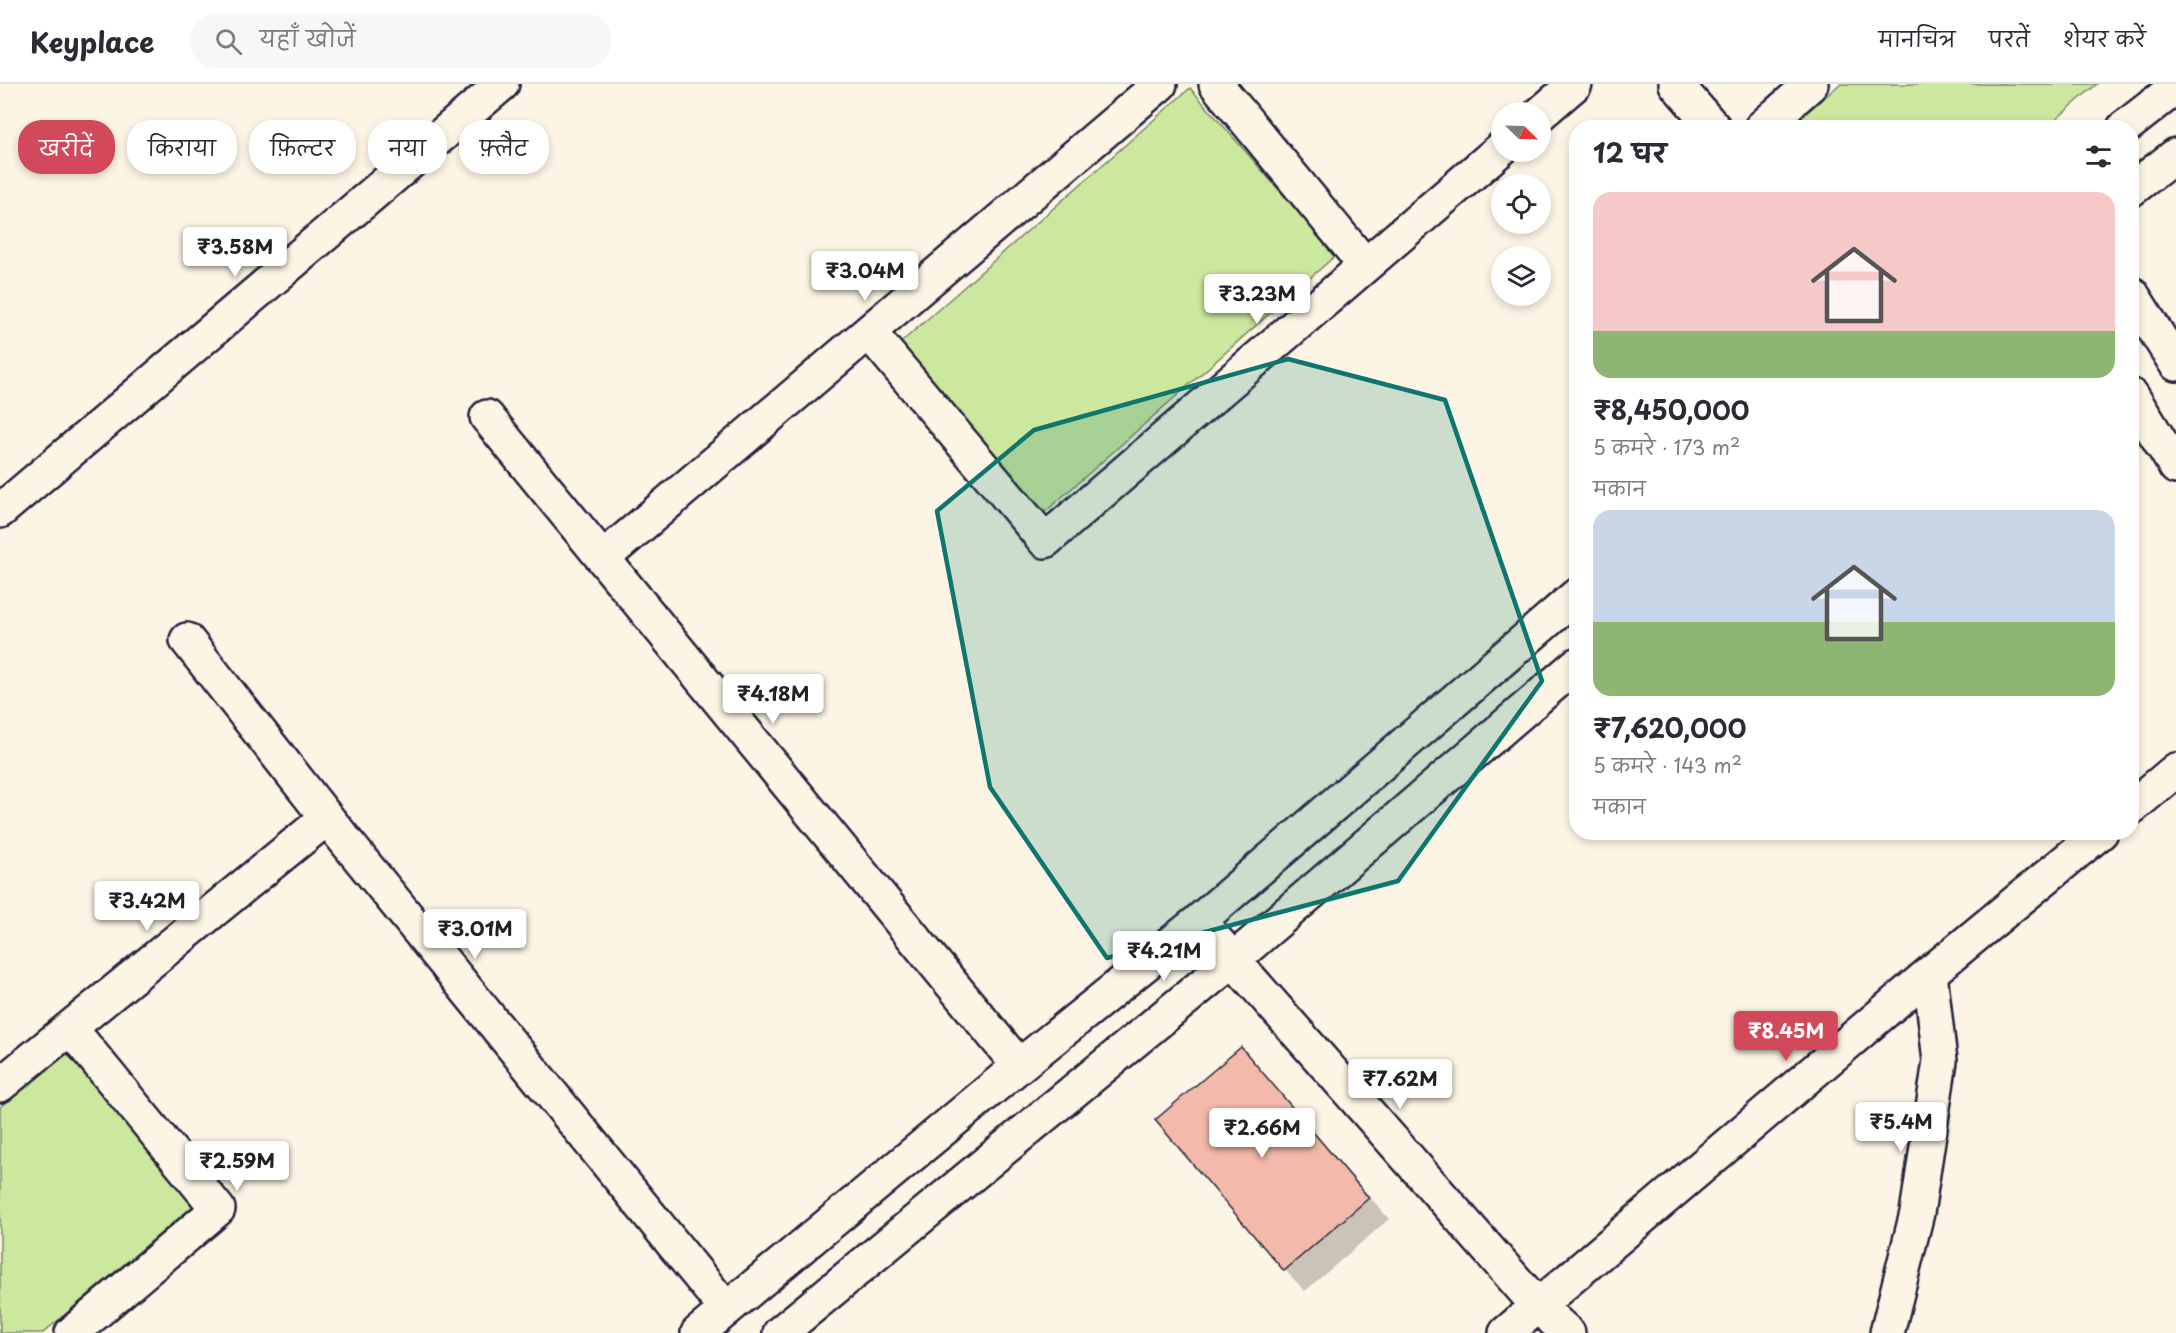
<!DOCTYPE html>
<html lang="hi">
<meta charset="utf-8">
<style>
body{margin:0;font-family:"Playpen Sans","Playpen Sans Deva",sans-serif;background:#f7f7f7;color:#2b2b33;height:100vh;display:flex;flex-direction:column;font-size:22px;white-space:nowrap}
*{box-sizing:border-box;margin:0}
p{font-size:20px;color:#7c7c81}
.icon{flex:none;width:33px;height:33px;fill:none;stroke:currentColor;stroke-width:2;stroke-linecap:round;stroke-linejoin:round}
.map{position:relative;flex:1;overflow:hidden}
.sheet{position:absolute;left:1569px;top:36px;width:570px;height:720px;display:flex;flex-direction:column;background:#fff;border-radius:24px;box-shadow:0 3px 9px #0003}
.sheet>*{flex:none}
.hud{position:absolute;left:18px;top:36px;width:570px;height:54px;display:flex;gap:12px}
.needle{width:39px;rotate:113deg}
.tools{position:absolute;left:1491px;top:18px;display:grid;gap:12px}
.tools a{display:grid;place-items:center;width:60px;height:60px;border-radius:50%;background:#fff;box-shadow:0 3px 9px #0003;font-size:30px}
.price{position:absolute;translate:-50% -51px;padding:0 14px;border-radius:6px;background:#fff;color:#222;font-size:20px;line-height:39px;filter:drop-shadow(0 2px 3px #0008)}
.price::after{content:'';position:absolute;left:50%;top:36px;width:18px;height:14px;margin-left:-9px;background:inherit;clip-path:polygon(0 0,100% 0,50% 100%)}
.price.active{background:#d1495b;color:#fff}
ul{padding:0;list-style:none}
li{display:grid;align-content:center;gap:12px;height:318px;padding:0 24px}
li span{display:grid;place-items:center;height:186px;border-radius:18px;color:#555}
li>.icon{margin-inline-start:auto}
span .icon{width:108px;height:108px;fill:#fffc;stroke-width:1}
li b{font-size:26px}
h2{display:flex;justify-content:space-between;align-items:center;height:72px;padding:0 24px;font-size:26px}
.pill{padding:0 21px;border-radius:24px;background:#fff;box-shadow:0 3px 9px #0003;font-size:21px;line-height:54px}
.pill.active{background:#d1495b;color:#fff}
header{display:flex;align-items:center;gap:36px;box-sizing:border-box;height:84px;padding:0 30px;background:#fff;border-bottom:2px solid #e1e1e2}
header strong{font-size:28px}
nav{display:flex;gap:33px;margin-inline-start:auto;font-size:21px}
.search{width:420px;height:54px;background:#f7f7f7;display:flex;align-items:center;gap:15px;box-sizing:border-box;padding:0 21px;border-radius:24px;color:#7c7c81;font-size:22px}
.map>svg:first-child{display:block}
.green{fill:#cce79e;stroke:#77846c;stroke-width:1.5}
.shadow{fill:#0003}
.building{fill:#f3b9ab;stroke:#22223b;stroke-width:1.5}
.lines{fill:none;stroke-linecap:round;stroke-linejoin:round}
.minor-casing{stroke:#22223b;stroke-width:38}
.minor{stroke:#fcf5e5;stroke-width:33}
.marked{fill:#0f766e;fill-opacity:0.2;stroke:#0f766e;stroke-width:4.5;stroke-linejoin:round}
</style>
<header>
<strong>Keyplace</strong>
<div class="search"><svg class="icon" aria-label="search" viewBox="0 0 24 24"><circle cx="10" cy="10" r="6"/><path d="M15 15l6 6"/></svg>यहाँ खोजें</div>
<nav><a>मानचित्र</a><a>परतें</a><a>शेयर करें</a></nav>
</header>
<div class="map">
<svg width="2176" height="1249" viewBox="0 0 2176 1249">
<rect width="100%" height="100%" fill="#fcf5e5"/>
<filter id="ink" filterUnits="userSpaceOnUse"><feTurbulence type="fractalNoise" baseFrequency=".0167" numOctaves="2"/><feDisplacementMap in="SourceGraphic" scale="12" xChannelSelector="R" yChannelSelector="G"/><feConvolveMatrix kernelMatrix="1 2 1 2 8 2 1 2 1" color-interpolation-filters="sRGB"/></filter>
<g filter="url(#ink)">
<path class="green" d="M1840 0H2097L2047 43H1790Z
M1190 4 1336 171 1045 428 898 261Z
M70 964 199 1117 43 1249H0V1023Z"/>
<path class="shadow" d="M1241 965 1389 1135 1305 1207 1285 1186Z"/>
<path class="building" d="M1241 963 1369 1114 1284 1187 1155 1036Z"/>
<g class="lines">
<g class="minor-casing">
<path id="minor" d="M1216 0 1365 181
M1676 0 1714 44
M1540 30 1575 0
M1761 44 1811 0
M2124 44 2176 3
M2132 105 2176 71
M2132 210 2176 280
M869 248 1045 457 1502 64
M2132 312 2176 383
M487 333 1019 982
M0 427 502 0
M603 474 1160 0
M187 556 327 734 726 1225
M2132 723 2176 686
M1199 837 1538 1222 1568 1249
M70 944 218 1125 72 1249
M0 1001 327 734
M698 1249 1019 982 1199 837 1576 512
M780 1249 1234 875 1576 581
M1506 1249 1930 889 2101 748
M1887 1249 1917 1129 1940 977 1930 889"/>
</g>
<use href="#minor" class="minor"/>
</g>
</g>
<path class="marked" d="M1288 275 1445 316 1542 597 1398 797 1107 874 990 703 937 427 1034 346Z"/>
</svg>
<div class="tools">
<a><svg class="needle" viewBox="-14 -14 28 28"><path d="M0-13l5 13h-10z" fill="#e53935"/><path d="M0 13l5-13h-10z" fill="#7c7c81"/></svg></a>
<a><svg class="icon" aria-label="locate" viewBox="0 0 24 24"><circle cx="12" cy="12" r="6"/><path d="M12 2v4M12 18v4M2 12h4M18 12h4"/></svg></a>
<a><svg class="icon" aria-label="layers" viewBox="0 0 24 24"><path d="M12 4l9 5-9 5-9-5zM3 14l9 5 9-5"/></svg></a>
</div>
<b class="price" style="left:235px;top:194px">₹3.58M</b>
<b class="price" style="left:865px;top:218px">₹3.04M</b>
<b class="price" style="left:1257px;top:241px">₹3.23M</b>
<b class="price" style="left:773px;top:641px">₹4.18M</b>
<b class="price" style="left:147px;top:848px">₹3.42M</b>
<b class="price" style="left:475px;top:876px">₹3.01M</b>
<b class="price" style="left:1164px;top:898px">₹4.21M</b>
<b class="price active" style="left:1786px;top:978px">₹8.45M</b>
<b class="price" style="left:1400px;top:1026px">₹7.62M</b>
<b class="price" style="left:1901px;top:1069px">₹5.4M</b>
<b class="price" style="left:1262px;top:1075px">₹2.66M</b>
<b class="price" style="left:237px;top:1108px">₹2.59M</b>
<div class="hud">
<a class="pill active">खरीदें</a>
<a class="pill">किराया</a>
<a class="pill">फ़िल्टर</a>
<a class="pill">नया</a>
<a class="pill">फ़्लैट</a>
</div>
<section class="sheet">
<h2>12 घर<svg class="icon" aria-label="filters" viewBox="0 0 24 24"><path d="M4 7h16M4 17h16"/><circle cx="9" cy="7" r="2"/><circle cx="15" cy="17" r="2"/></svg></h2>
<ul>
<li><span style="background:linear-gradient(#f6c9c9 75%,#8fb573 0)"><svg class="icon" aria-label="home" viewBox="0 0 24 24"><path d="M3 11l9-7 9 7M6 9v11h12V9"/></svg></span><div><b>₹8,450,000</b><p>5 कमरे · 173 m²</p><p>मकान</p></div></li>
<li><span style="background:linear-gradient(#c9d6e8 60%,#8fb573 0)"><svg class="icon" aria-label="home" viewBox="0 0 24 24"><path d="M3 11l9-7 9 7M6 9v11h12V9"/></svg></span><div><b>₹7,620,000</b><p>5 कमरे · 143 m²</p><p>मकान</p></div></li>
</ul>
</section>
</div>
